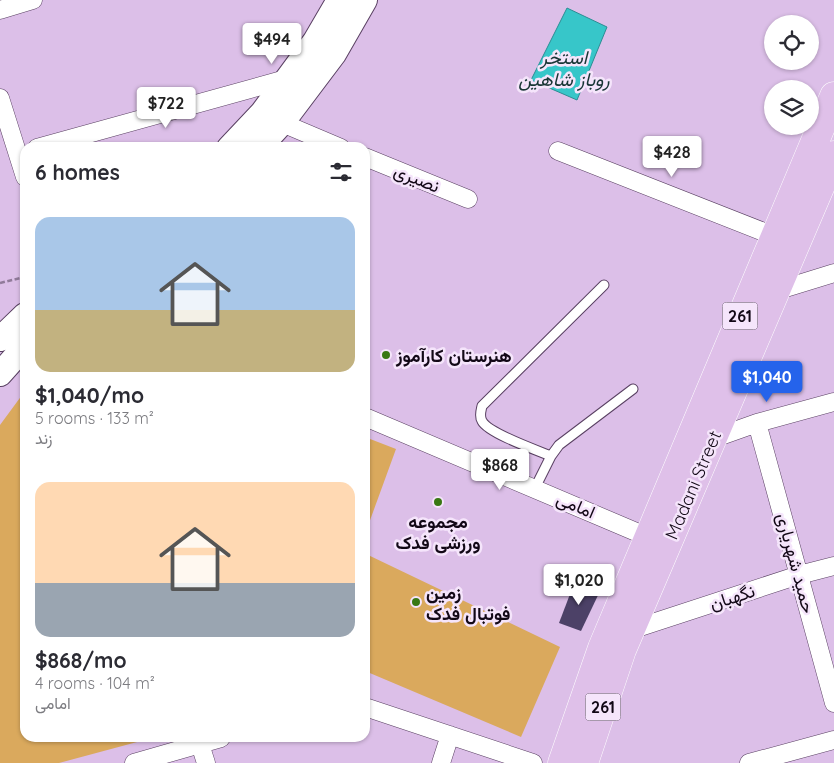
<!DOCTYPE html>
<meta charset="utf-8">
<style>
body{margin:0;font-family:Quicksand,Vazirmatn,sans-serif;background:#f2f2f3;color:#2b2b33;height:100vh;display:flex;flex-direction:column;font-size:19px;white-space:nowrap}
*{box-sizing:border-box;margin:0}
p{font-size:16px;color:#7c7c81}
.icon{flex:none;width:28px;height:28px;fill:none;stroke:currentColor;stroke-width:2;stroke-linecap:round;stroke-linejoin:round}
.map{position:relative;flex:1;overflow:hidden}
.drawer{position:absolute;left:20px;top:142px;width:350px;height:600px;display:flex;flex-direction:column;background:#fff;border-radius:15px;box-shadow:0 1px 4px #0004}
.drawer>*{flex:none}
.buttons{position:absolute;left:764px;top:15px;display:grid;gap:10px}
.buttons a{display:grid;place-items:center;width:55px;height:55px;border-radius:50%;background:#fff;box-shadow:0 1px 4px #0004;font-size:25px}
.price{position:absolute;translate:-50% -42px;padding:0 11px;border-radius:5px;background:#fff;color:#222;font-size:16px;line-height:32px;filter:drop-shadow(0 1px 2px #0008)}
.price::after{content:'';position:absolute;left:50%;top:30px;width:15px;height:11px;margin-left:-8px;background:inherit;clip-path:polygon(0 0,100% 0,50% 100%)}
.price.selected{background:#2563eb;color:#fff}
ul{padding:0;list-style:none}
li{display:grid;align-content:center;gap:10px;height:265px;padding:0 15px}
li span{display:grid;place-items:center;height:155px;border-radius:15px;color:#555}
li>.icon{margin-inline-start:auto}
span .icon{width:90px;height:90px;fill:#fffc;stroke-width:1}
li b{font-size:21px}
h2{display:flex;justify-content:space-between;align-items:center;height:60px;padding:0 15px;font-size:21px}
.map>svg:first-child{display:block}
.green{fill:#daa95d}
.water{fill:#37c6c9;stroke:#2c8d93}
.building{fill:#4c4167}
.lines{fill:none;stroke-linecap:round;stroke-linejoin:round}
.service-casing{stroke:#594062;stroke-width:11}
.minor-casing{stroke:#594062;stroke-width:19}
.secondary-casing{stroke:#594062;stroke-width:26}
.primary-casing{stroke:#fff;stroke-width:29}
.path{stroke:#917b9a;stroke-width:2.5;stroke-dasharray:5 2.5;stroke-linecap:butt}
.service{stroke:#fff;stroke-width:9}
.minor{stroke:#fff;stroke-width:18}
.secondary{stroke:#fff;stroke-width:24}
.primary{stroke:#dfc0e9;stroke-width:28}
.poi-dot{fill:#397813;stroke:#f5e5fb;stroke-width:2}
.labels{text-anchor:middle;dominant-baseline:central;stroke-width:5;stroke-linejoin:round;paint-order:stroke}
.shield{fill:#f5e5fb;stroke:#564a5b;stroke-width:1}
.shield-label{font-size:16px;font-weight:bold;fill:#120816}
.street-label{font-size:18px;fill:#120816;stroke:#f5e5fb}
.poi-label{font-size:18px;font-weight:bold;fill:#120816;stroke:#f5e5fb;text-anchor:start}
.water-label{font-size:19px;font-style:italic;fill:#183535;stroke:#f5e5fb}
</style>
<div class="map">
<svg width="834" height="763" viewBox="0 0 834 763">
<rect width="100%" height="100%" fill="#dcbfe8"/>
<path class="green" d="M25 391V738H152L59 763H0V425Z
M365 437 396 449 365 534Z
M366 554 560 647 521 737 365 671V557Z"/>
<path class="water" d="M567 8 607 27 577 100 531 80Z"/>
<path class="building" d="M575 581 601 589 581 631 559 623Z"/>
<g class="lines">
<g class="service-casing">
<path id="service" d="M551 456C536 450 488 433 482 421 479 416 481 411 482 406L604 285
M535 488 551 456 559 445 633 389"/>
</g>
<g class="minor-casing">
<path id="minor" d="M0 10 33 0
M0 98 25 177
M282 123 341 148
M37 148 286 79
M558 151 774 236
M365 157 468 199
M776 291 834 273
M365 417 648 537
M757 423 834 703
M712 439 757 423 834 402
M631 630 799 575 834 566
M365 707 533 763
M200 744 206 763
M134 763 221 738
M441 763 450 735
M749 763 834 740"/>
</g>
<g class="secondary-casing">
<path id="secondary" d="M229 148 262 113 315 41 339 0
M259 148 282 123 334 54 365 0
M0 339 25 315
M0 374 25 346"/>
</g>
<g class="primary-casing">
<path id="primary" d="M562 763 602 648 834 96
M584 763 622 650 834 155"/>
</g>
<path class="path" d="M0 283 25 277"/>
<use href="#service" class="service"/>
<use href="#minor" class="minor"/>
<use href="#secondary" class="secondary"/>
<use href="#primary" class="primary"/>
</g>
<g class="poi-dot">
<circle cx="386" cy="355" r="5"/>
<circle cx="438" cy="502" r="5"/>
<circle cx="416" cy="602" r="5"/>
</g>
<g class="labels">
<g class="shield">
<rect x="722.5" y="302.5" width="35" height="27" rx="4"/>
<rect x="585.5" y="693.5" width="35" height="27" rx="4"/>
</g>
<g class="shield-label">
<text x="740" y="316">261</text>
<text x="603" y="707">261</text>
</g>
<g class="street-label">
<text transform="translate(417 178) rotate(22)">نصیری</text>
<text transform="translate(693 485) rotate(-67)">Madani Street</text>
<text transform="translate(576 505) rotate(23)">امامی</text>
<text transform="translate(796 563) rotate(75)">حمید شهریاری</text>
<text transform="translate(732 597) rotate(-18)">نگهبان</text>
</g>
<g class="poi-label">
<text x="396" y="355">هنرستان کارآموز</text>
<text x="438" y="521" text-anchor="middle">مجموعه<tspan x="438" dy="21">ورزشی فدک</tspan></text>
<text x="426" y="592">زمین<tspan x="426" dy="21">فوتبال فدک</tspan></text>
</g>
<g class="water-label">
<text x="564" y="57">استخر<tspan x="564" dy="22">روباز شاهین</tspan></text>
</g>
</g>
</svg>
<div class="buttons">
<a><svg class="icon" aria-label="locate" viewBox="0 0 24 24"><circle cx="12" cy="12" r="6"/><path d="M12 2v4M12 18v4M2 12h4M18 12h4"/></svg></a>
<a><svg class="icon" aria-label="layers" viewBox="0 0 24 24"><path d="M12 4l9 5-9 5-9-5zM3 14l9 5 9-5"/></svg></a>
</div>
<b class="price" style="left:272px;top:65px">$494</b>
<b class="price" style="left:166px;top:129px">$722</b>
<b class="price" style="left:672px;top:178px">$428</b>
<b class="price selected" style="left:767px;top:403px">$1,040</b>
<b class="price" style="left:500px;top:491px">$868</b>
<b class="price" style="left:579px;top:606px">$1,020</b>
<section class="drawer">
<h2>6 homes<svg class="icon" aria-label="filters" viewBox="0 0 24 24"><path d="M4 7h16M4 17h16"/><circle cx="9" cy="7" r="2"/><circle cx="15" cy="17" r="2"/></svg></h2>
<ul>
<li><span style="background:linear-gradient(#a9c7e8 60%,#c2b280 0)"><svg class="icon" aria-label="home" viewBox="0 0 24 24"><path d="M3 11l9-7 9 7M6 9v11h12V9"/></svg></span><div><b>$1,040/mo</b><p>5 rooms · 133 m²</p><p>زند</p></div></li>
<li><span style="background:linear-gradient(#ffd9b3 65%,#9aa5b1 0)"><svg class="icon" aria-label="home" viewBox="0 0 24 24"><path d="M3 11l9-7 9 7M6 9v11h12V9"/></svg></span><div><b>$868/mo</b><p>4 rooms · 104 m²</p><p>امامی</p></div></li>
</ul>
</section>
</div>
